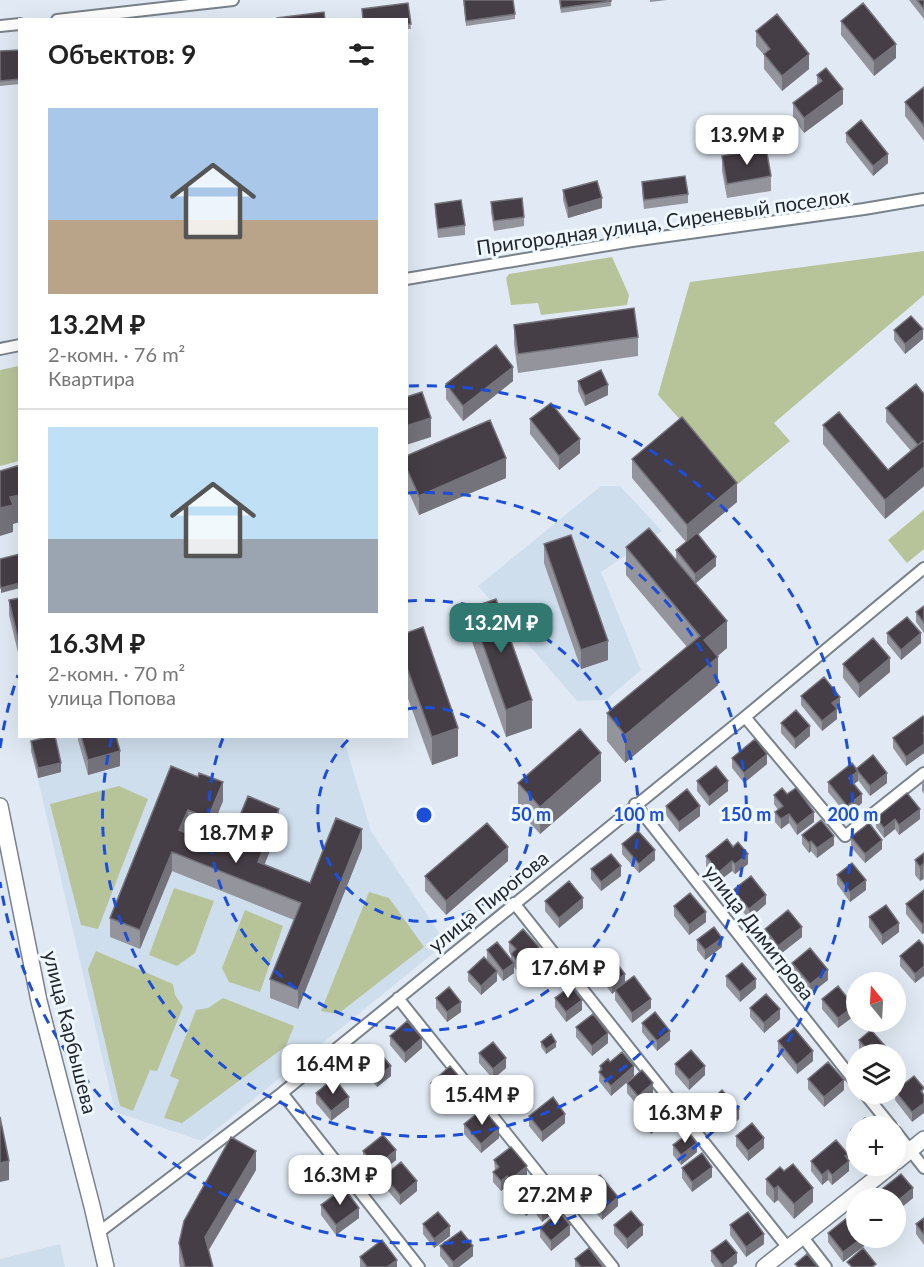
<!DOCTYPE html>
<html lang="ru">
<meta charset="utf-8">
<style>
body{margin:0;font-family:Lato,sans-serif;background:#f2f2f2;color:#222;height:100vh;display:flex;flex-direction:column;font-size:22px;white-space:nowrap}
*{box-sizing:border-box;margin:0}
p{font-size:20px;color:#767676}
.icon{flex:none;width:33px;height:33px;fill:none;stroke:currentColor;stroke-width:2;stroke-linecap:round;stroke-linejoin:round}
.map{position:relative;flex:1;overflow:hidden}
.side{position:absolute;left:18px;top:18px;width:390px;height:720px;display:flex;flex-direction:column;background:#fff;border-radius:0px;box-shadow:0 6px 24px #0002}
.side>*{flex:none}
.needle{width:39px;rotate:342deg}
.buttons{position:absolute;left:846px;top:972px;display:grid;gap:12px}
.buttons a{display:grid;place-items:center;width:60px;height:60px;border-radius:50%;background:#fff;box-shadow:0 6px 24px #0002;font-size:30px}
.price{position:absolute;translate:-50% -51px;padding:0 14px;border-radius:12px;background:#fff;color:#222;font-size:20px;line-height:39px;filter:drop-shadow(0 2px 3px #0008)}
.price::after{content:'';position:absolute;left:50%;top:36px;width:18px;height:14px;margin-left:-9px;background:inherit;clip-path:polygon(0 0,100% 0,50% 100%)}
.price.on{background:#317870;color:#fff}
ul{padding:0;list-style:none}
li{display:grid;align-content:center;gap:12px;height:318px;padding:0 30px}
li+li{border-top:2px solid #e0e0e0}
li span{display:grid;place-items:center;height:186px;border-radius:0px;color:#555}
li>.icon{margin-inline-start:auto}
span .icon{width:108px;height:108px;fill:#fffc;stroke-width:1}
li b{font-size:26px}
h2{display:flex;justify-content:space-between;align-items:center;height:72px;padding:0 30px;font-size:26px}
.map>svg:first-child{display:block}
.built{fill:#cfdeed}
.green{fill:#b7c399}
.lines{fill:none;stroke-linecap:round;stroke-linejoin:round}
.street-casing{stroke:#79828a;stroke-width:14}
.secondary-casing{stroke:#79828a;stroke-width:18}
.street{stroke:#fff;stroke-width:10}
.secondary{stroke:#fff;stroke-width:15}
.wall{fill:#94949d}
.shaded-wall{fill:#74727a}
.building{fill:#463e46;stroke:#74727a;stroke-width:1.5}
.ring{fill:none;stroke:#1d4ed8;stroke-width:3;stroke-dasharray:10 8}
.labels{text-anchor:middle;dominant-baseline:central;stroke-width:6;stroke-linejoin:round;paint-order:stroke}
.street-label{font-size:20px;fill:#23272b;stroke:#eff7ff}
.centre{fill:#1d4ed8;stroke:#eff7ff;stroke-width:3}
.ring-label{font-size:18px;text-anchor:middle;font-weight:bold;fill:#1d4ed8;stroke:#eff7ff;stroke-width:6;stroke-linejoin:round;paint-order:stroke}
</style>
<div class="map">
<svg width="924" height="1267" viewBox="0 0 924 1267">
<rect width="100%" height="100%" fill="#e1eaf4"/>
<path class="built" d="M601 486H620L662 531 601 572 641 670 606 700 577 701 478 586Z
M47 736 343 737 371 831 446 943 202 1141 115 1112 29 741Z
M60 1244 65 1267H0V1259Z"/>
<path class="green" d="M924 251V295L774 423 790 441 738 484 658 395 690 282Z
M612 257 629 295 627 305 541 315 538 303 511 305 506 278 509 274Z
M19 366V461L0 466V370Z
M924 510V549L907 563 888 540Z
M119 786 148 799 98 929 81 925 50 804Z
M174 888 214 901 195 953 177 966 149 955Z
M369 892 389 898 424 947 338 1014 321 1011Z
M245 910 283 926 260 992 229 982 222 968Z
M96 951 173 984 175 995 183 1007 157 1071 150 1070 133 1111 120 1106 88 969Z
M223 998 294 1026 286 1046 182 1123 164 1118 179 1080 170 1076 196 1010 208 1008Z"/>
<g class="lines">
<g class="street-casing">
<path id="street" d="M57 20 233 0
M0 26 20 24
M406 279 632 241 864 209 924 199
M0 349 20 345
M745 717 845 836 924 773
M635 804 856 1083
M514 903 788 1248
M398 998 613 1267
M282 1093 419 1267
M865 1094 891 1126
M896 1132 924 1168
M98 1233 282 1093 745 717 924 568
M802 1236 826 1267"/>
</g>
<g class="secondary-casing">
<path id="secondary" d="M0 806 39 1001 92 1206 106 1267
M896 1162 924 1139
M764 1267 891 1166"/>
</g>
<use href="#street" class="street"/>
<use href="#secondary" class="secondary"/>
</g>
<path class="wall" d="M463 0 515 14V19L466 26Z
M559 0H611V6L561 13Z
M650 0H667L650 2Z
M909 0H924V19Z
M408 3 411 29H406V20H362V9Z
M841 21 896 58 874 76 841 35Z
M756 31 809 69 782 91 764 69V55L756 46Z
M20 50V84L0 86V51Z
M817 75 843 104 804 133 793 118V103L817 85Z
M924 87V141L905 116V102Z
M846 133 888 163 873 176 846 142Z
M722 156 771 176V191L727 198 722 171Z
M642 182 688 194V203L644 209 642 192Z
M563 190 602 208 568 218 563 200Z
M491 202 524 217V226L494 231 491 212Z
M435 204 465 225V235L438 238 435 213Z
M514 325 638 337V356L518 373 514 344Z
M894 330 923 339 905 354 894 340Z
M513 381 463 421 446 399V384Z
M578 381 608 395 585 406 578 391Z
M924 394V486L885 519 823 444V425L888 470 911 451 886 422V408Z
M530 419 580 453 559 470 530 434Z
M406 456 506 478 419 515 406 486Z
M632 459 737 502 698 534 716 566 695 583 727 648 717 656 718 685 625 763 607 741V713L687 647 626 575V547L676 560V550L686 542 632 478Z
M544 544 608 660 581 669 544 563Z
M20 598V661L9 615V600Z
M924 606V633L916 622V612Z
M470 608 532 728 506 737 470 636Z
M406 633 458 756 432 765 406 693Z
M887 633 921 643 901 660 887 643Z
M843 664 890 672 859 698 843 678Z
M801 696 840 707 837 709V719L822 731 801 705Z
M924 717V753L906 766 893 748V738Z
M781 723 810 736 795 749 781 733Z
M78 736H116L120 766 88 775 78 740Z
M31 741 61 772 38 778 31 751Z
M732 758 767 764 744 783 732 768Z
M171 766 223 801 208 837 188 829 186 833 226 849 279 828 264 865 310 883 362 848 298 1009 270 998V979L294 920 172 871 140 949 110 937V918Z
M856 769 887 783 870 796 858 780 854 784 862 803 847 815 828 792V782Z
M924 779V794L922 791V781Z
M601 781 540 834 518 810V783Z
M697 781 728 791 709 806 697 791Z
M787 794 814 822 797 835 789 823 781 829 775 822V812L778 810 774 804V795Z
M666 806 700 816 679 832 666 815Z
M876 818 920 819 899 835 895 829 884 838 876 827Z
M802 835 834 845 817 858 811 851 809 853 802 844Z
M851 837 882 849 865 863 851 847Z
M622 844 655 860 639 873 622 854Z
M924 853V880L923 879 920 881 915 875V860Z
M706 856 748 864 735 874 732 871 719 881 706 866Z
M508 861 446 915 425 891V876Z
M591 869 621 876 601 891 591 879Z
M837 875 866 890 850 902 837 884Z
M733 890 766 904 749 919 733 900Z
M924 890V933L922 934 906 914V904Z
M545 901 583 908 559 928 545 911Z
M674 906 706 922 689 935 674 916Z
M869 917 899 932 882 945 869 927Z
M765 929 802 937 778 956 765 939Z
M697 940 722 947 705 960 697 950Z
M509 942 539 956 520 974 514 967V973L503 981 497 973V981L481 995 468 981V972L487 960V950L511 960V954L509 952Z
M924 946 915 983 900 966V956Z
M792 963 828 980 810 994 792 973Z
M599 967 625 983 651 1008 632 1023 615 1000V991L612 994 599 976Z
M726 976 756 988 740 1002 726 986Z
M436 998 461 1012 447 1022 436 1008Z
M555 998 582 1010 566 1022 555 1007Z
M822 999 854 1016 838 1028 822 1009Z
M750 1008 780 1019 764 1033 750 1017Z
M642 1023 670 1040 657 1051 642 1032Z
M576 1027 608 1043 592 1056 576 1037Z
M390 1036 422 1048 405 1063 390 1045Z
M859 1040 886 1054H862L859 1050Z
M778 1041 813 1061 797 1074 778 1051Z
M541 1042 556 1047 546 1054 541 1047Z
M479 1053 506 1068 493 1079 479 1063Z
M360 1057 391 1076 377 1087 360 1067Z
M610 1062 634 1076 611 1096 599 1081 600 1066Z
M675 1064 705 1075 689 1090 675 1074Z
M808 1079 844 1090 824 1107 808 1089Z
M431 1083 469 1098 450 1114 431 1093Z
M627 1083 653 1093 638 1106 627 1093Z
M924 1088 912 1122 895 1100 896 1090Z
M507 1091 529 1102 517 1112 507 1100Z
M316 1093 349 1107 331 1121 316 1103Z
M707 1104 739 1119 724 1132 707 1114Z
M640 1111 667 1121 651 1134 640 1121Z
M529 1116 565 1123 542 1142 529 1126Z
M865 1118 870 1123 872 1121 877 1126H856V1156L850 1148 851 1130Z
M464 1124 499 1138 481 1153 464 1134Z
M736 1136 764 1148 748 1161 736 1146Z
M673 1145 697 1152 681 1165 673 1155Z
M363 1151 396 1160 375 1176 363 1160Z
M848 1159 849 1171 832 1185 828 1180 822 1185 811 1171V1161Z
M494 1160 527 1176 510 1190 507 1186 501 1191 493 1182V1172L495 1171Z
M682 1168 712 1177 692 1192 682 1178Z
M256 1170 209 1250 213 1267H180L179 1262V1243Z
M384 1176 417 1191 400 1205 384 1186Z
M766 1179 813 1202 794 1219 778 1200 774 1203 766 1194Z
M584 1189 618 1206 602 1220 584 1199Z
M882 1189 913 1198 896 1212V1198H882Z
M519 1197 558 1200V1209L542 1222 533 1210 526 1216 519 1207Z
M321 1205 359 1218 336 1235 321 1215Z
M924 1218V1245L916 1234V1224Z
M423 1224 450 1236 434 1248 423 1234Z
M614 1225 643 1235 627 1249 614 1234Z
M730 1225 764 1244 746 1257 730 1235Z
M540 1228 570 1235 551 1251 540 1237Z
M828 1233 868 1238V1243L843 1262 828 1242Z
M440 1246 473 1256 459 1267H449L440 1256Z
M711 1251 737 1263 732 1267H715L711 1261Z
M360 1257 397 1267H360Z
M575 1259 603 1267H575Z"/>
<path class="shaded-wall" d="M896 44V58L874 76V61Z
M809 54V69L782 91V76Z
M843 89V104L804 133V118Z
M888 154V163L873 176V166Z
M602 198V208L568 218V208Z
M923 329V339L905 354V344Z
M513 367V381L463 421V406Z
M608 385V395L585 406V396Z
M431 418V437L406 445V426Z
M580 439V453L559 470V456Z
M506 458V478L419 515V496Z
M924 467V486L885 519V500Z
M737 483V502L687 544V525Z
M20 495V522L13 524V532L0 536V508L10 497Z
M716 557V566L695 584V574Z
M20 583V588L1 593V588Z
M727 621V648L704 668V640Z
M921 633V643L901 660V650Z
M608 641V660L581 669V650Z
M718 657V685L625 763V735Z
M890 658V672L859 698V684Z
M840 697V707L837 709V719L822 731V721L832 703Z
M532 700V728L506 737V710Z
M810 726V736L795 749V739Z
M458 728V756L432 765V737Z
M924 744V753L906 766V757Z
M120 751V766L88 775V760Z
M601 753V781L540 834V807Z
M767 754V764L744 783V773Z
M61 763V772L38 778V768Z
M858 771V781L849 788V778Z
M887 773V783L870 796V786Z
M728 781V791L709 806V797Z
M223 782V801L208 837V818Z
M862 794V803L847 815V806Z
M700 806V816L679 832V822Z
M279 809V828L258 881V862Z
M920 809V819L899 835V825Z
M188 810V829L179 849V830Z
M814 812V822L797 835V825Z
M789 814V823L781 829V819Z
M895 819V829L884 838V828Z
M362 829V848L298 1009V990Z
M834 836V845L817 858V848Z
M882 840V849L865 863V854Z
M811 841V851L809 853V843Z
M508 847V861L446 915V901Z
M655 850V860L639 873V864Z
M172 852V871L140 949V930Z
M748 854V864L735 874V864Z
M732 861V871L719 881V872Z
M923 864V879L920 881V867Z
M621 866V876L601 891V882Z
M866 880V890L850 902V892Z
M766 895V904L749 919V909Z
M583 898V908L559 928V918Z
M706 912V922L689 935V925Z
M899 923V932L882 945V935Z
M924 923V933L922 934V924Z
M802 927V937L778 956V946Z
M722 938V947L705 960V950Z
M539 947V956L520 974V964Z
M514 963V973L503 981V971Z
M924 966V976L915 983V974Z
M828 970V980L810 994V984Z
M497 971V981L481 995V986Z
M625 974V983L612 994V984Z
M756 979V988L740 1002V992Z
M651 999V1008L632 1023V1013Z
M582 1000V1010L566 1022V1012Z
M461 1002V1012L447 1022V1012Z
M854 1006V1016L838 1028V1018Z
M780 1009V1019L764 1033V1023Z
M670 1031V1040L657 1051V1041Z
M608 1033V1043L592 1056V1046Z
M422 1038V1048L405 1063V1053Z
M556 1042V1047L546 1054V1049Z
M886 1047V1054H877Z
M813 1051V1061L797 1074V1065Z
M506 1058V1068L493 1079V1069Z
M391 1066V1076L377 1087V1078Z
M634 1066V1076L611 1096V1086Z
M705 1066V1075L689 1090V1080Z
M844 1080V1090L824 1107V1097Z
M653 1083V1093L638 1106V1096Z
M469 1088V1098L450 1114V1105Z
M529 1092V1102L517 1112V1102Z
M349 1097V1107L331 1121V1111Z
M924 1103V1113L912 1122V1112Z
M739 1109V1119L724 1132V1123Z
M667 1111V1121L651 1134V1124Z
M565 1114V1123L542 1142V1132Z
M499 1128V1138L481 1153V1144Z
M764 1138V1148L748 1161V1151Z
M697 1143V1152L681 1165V1155Z
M396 1150V1160L375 1176V1167Z
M256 1151V1170L205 1256V1237Z
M848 1154V1163L849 1161V1171L832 1185V1175L845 1156Z
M9 1161V1180L0 1182V1163Z
M527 1166V1176L510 1190V1180Z
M712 1167V1177L692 1192V1182Z
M828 1170V1180L822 1185V1175Z
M507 1176V1186L501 1191V1181Z
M417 1181V1191L400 1205V1195Z
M778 1186V1200L774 1203V1189Z
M813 1188V1202L794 1219V1204Z
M913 1188V1198L896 1212V1202Z
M618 1197V1206L602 1220V1211Z
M533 1200V1210L526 1216V1206Z
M558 1200V1209L542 1222V1212Z
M359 1208V1218L336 1235V1225Z
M570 1225V1235L551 1251V1241Z
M643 1225V1235L627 1249V1239Z
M450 1226V1236L434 1248V1239Z
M764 1234V1244L746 1257V1247Z
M862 1238H868V1243L843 1262V1252Z
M473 1246V1256L459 1267H453V1262Z
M737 1253V1263L732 1267H722V1265Z
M397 1260V1267H387Z"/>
<path class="building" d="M464 0H513L515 14 466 21Z
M560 0H611V1L561 8Z
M917 0H924V9Z
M408 3 411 24H406V20H363L362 9Z
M863 3 896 44 874 61 841 21Z
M324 12 325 20H277V18Z
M777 14 809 54 782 76 764 54 770 49 756 31Z
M20 50V79L0 81V51Z
M826 68 843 89 804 118 793 103 822 81 817 75Z
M924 87V126L905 102Z
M861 120 888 154 873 166 846 133Z
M766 148 771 176 727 184 722 156Z
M685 176 688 194 644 200 642 182Z
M597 181 602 198 568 208 563 190Z
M522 198 524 217 494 221 491 202Z
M461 200 465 225 438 229 435 204Z
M634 308 638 337 518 354 514 325Z
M911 316 923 329 905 344 894 330Z
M496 345 513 367 463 406 446 384Z
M601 370 608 385 585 396 578 381Z
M916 384 924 394V440L918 445 886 408Z
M422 392 431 418 406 426V397Z
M551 403 580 439 559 456 530 419Z
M839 412 888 470 924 440V467L885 500 823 425Z
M682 417 737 483 687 525 632 459Z
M490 420 506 458 419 496 406 467V456Z
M20 465V495L10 497 13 505 0 508V471Z
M649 528 727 621 704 640 718 657 625 735 607 713 700 636 626 547Z
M697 533 716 557 695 574 676 550Z
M571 535 608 641 581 650 544 544Z
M20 554V583L1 588 0 584V559Z
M20 598V647L9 600Z
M496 599 532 700 506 710 470 608Z
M924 606V623L916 612Z
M907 617 921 633 901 650 887 633Z
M423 627 458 728 432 737 406 665V633Z
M873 638 890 658 859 684 843 664Z
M824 677 840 697 832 703 837 709 822 721 801 696Z
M796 710 810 726 795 739 781 723Z
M923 716 924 717V732L923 733 924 735V744L906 757 893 738Z
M580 729 601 753 540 807 518 783Z
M52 736H55L61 763 38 768 31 741Z
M81 736H116L120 751 88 760Z
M755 739 767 754 744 773 732 758Z
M873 755 887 773 870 786 856 769Z
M852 763 858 771 849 778 862 794 847 806 828 782Z
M171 766 198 777 199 773 223 782 208 818 188 810 179 830 226 849 248 796 279 809 258 862 310 883 336 818 362 829 298 990 270 979 301 903 172 852 140 930 110 918Z
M716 766 728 781 709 797 697 781Z
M782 788 787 794 796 788 814 812 797 825 789 814 781 819 775 812 783 806 774 795Z
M687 789 700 806 679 822 666 806Z
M907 793 920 809 899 825 895 819 884 828 876 818Z
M821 820 834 836 817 848 811 841 809 843 802 835Z
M487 823 508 847 446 901 425 876Z
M869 823 882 840 865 854 851 837Z
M638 831 655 850 639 864 622 844Z
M727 839 733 847 738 842 748 854 735 864 732 861 719 872 706 856Z
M924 853V866L923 864 920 867 915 860Z
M611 854 621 866 601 882 591 869Z
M852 863 866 880 850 892 837 875Z
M751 876 766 895 749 909 733 890Z
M569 881 583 898 559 918 545 901Z
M924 890V923L922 924 906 904Z
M690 893 706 912 689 925 674 906Z
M886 905 899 923 882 935 869 917Z
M788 910 802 927 778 946 765 929Z
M714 927 722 938 705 950 697 940Z
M523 929 539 947 520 964 511 954 516 949 509 942Z
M919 940 924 946V966L915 974 900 956Z
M497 942 514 963 503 971 487 950Z
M810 948 828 970 810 984 792 963Z
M484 957 497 971 481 986 468 972Z
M612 957 625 974 612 984 599 967Z
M742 963 756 979 740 992 726 976Z
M634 976 651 999 632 1013 615 990Z
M571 986 582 1000 566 1012 555 998Z
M838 986 854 1006 838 1018 822 999Z
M449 987 461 1002 447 1012 436 998Z
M766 994 780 1009 764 1023 750 1008Z
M655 1012 670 1031 657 1041 642 1023Z
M593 1014 608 1033 592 1046 576 1027Z
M407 1021 422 1038 405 1053 390 1036Z
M794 1028 813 1051 797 1065 778 1041Z
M871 1030 886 1047 877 1054H871L859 1040Z
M551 1034 556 1042 546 1049 541 1042Z
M493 1042 506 1058 493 1069 479 1053Z
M374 1046 391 1066 377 1078 360 1057Z
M691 1050 705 1066 689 1080 675 1064Z
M622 1052 634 1066 611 1086 599 1072 602 1069 600 1066 608 1059 610 1062Z
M828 1062 844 1080 824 1097 808 1079Z
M450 1066 469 1088 450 1105 431 1083Z
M642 1070 653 1083 638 1096 627 1083Z
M914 1076 924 1088 921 1091 924 1095V1103L912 1112 896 1092V1090Z
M334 1078 349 1097 331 1111 316 1093Z
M520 1080 529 1092 517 1102 507 1091Z
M722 1090 739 1109 724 1123 707 1104Z
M553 1097 565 1114 542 1132 529 1116Z
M656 1098 667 1111 651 1124 640 1111Z
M483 1109 499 1128 481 1144 464 1124Z
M0 1117 9 1161 0 1163Z
M865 1118 870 1123 872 1121 877 1126H856V1147L850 1138 854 1135 851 1130Z
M752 1123 764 1138 748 1151 736 1136Z
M689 1133 697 1143 681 1155 673 1145Z
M383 1135 396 1150 375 1167 363 1151Z
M231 1137 256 1151 205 1237 213 1267H185L179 1243 184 1221Z
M836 1140 848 1154 845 1156 849 1161 832 1175 828 1170 822 1175 811 1161Z
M511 1147 527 1166 510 1180 507 1176 501 1181 493 1172 499 1167 494 1160Z
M702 1153 712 1167 692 1182 682 1168Z
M401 1162 417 1181 400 1195 384 1176Z
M793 1164 813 1188 794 1204 778 1186 774 1189 766 1179 780 1167 784 1171Z
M901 1174 913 1188 896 1202V1198H890L882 1189Z
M600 1175 618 1197 602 1211 584 1189Z
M542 1179 558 1200 542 1212 533 1200 526 1206 519 1197Z
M344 1188 359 1208 336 1225 321 1205Z
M631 1211 643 1225 627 1239 614 1225Z
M438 1212 450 1226 434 1239 423 1224Z
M559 1212 570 1225 551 1241 540 1228Z
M748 1212 764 1234 746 1247 730 1225Z
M853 1213 856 1218V1238H862L843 1252 828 1233Z
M924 1218V1235L916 1224Z
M461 1231 473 1246 453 1262 440 1246Z
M382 1240 397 1260 387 1267H367L360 1257Z
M726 1240 737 1253 722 1265 711 1251Z
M589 1248 603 1267H581L575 1259Z
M863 1248 876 1264 872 1267H852L847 1262Z
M807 1254 818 1267H798L795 1264Z"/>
<g class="ring">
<path d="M407 709A107 107 0 1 1 351 737"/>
<path d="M407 601A215 215 0 1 1 223 738"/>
<path d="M407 493A322 322 0 1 1 112 737"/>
<path d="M0 748A429 429 0 0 1 18 675M409 386A429 429 0 1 1 0 882"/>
</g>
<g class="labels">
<g class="street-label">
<text transform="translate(663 221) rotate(-8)">Пригородная улица, Сиреневый поселок</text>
<text transform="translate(488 901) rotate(-39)">улица Пирогова</text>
<text transform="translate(760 932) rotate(52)">улица Димитрова</text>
<text transform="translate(71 1032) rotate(76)">улица Карбышева</text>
</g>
</g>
<circle cx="424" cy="815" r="9" class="centre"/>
<g class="ring-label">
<text x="531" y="821">50 m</text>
<text x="639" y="821">100 m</text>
<text x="746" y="821">150 m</text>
<text x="853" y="821">200 m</text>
</g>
</svg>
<div class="buttons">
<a><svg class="needle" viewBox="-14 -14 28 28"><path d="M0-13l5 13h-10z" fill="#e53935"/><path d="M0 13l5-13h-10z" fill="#767676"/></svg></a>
<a><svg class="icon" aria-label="layers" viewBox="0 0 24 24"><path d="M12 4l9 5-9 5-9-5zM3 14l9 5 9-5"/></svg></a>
<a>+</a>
<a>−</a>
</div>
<b class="price" style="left:747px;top:166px">13.9M ₽</b>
<b class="price on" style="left:501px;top:654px">13.2M ₽</b>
<b class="price" style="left:236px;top:864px">18.7M ₽</b>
<b class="price" style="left:568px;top:999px">17.6M ₽</b>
<b class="price" style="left:333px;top:1095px">16.4M ₽</b>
<b class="price" style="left:482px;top:1126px">15.4M ₽</b>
<b class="price" style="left:685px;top:1144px">16.3M ₽</b>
<b class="price" style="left:340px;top:1206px">16.3M ₽</b>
<b class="price" style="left:555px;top:1226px">27.2M ₽</b>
<section class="side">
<h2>Объектов: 9<svg class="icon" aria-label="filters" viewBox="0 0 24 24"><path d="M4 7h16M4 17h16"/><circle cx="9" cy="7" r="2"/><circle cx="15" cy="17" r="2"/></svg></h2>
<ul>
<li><span style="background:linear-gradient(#a9c7e8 60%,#b9a48a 0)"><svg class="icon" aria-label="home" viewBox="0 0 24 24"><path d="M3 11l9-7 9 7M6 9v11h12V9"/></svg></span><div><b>13.2M ₽</b><p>2-комн. · 76 m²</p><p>Квартира</p></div></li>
<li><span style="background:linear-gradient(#bfe0f5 60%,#9aa5b1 0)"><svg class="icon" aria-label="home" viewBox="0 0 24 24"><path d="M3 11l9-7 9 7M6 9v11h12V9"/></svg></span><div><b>16.3M ₽</b><p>2-комн. · 70 m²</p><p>улица Попова</p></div></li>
</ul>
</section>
</div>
